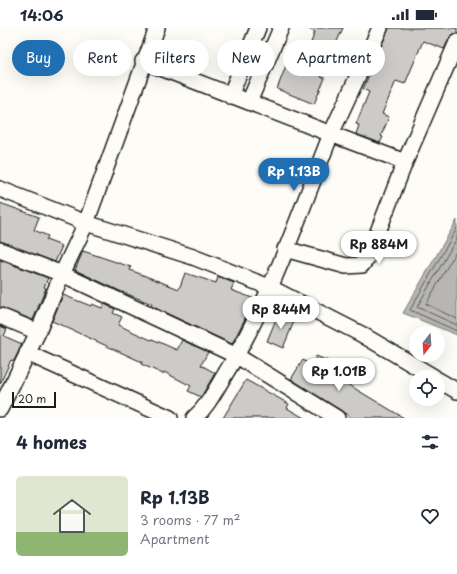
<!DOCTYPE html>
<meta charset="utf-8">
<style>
body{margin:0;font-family:"Playpen Sans",sans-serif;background:#f2f2f3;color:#1f2937;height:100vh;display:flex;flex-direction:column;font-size:15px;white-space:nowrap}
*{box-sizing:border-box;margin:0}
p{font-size:13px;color:#747a83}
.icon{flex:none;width:22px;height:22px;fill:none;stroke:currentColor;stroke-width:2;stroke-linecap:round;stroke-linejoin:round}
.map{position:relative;height:390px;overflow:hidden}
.drawer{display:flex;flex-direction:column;background:#fff;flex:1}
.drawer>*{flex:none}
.guide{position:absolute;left:12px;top:12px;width:433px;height:36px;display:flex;gap:8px}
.needle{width:26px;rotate:197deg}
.tools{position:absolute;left:409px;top:298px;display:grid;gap:8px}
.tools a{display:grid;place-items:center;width:36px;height:36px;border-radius:50%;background:#fff;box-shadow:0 4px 16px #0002;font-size:20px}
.scale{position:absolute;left:12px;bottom:10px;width:44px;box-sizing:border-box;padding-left:4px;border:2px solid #1c1c1c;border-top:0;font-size:11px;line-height:14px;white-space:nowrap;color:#1c1c1c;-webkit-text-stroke:3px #fdfcf7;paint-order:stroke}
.price{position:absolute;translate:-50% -34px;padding:0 9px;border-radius:14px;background:#fff;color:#222;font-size:13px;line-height:26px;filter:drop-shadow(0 1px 2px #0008)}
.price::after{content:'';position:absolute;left:50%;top:24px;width:12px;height:9px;margin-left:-6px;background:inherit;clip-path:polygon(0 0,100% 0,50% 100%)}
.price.on{background:#1f6fb2;color:#fff}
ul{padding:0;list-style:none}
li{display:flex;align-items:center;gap:12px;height:100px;padding:0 16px}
li span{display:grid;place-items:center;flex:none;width:112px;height:80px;border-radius:6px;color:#555}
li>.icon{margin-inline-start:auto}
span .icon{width:48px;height:48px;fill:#fffc;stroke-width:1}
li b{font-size:17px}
h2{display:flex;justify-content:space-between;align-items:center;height:48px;padding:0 16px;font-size:17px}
.pill{padding:0 14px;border-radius:18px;background:#fff;box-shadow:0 4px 16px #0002;font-size:14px;line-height:36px}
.pill.on{background:#1f6fb2;color:#fff}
.status{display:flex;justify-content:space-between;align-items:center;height:28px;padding:0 20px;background:#fff;direction:ltr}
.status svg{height:11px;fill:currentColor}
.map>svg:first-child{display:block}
.water{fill:#b7b6b2;stroke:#797876}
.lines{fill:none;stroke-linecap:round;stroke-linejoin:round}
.shore{stroke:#5a5a58;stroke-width:1}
.building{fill:#cccbc8;stroke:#1c1c1c}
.minor-casing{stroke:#1c1c1c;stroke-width:18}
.minor{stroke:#fdfcf7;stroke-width:15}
</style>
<div class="status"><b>14:06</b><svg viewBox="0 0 49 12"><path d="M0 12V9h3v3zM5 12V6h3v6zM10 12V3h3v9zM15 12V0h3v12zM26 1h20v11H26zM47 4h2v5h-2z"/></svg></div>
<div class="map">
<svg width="457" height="390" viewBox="0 0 457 390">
<rect width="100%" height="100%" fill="#fdfcf7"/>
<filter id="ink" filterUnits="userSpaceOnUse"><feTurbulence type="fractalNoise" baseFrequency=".025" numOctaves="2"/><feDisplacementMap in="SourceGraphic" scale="8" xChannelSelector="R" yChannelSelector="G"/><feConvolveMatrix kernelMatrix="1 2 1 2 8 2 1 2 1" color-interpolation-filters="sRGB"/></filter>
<g filter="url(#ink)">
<path class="water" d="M457 192V307L403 285Z"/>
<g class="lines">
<path class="shore" d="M457 200 410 282 457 303
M457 210 417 279 457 297
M457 222 426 276 457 291"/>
</g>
<path class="building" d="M307 0H343L321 49 325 50 314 76 277 61 287 35 293 37 300 22 307 25 315 4Z
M389 0H457V5L451 7 444 21 423 13 405 56 396 53 382 86 389 89 381 108 383 109 380 115 356 106 359 97 356 96 369 64 363 61Z
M0 175 39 189 34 202 48 208 46 212 62 218 55 234 0 213Z
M83 223 131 239 130 242 179 261 185 245 216 255 218 249 234 255 231 262 255 271 232 316 151 278 152 276 122 264 75 242Z
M0 232 48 250 44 259 46 260 33 292 0 279Z
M63 267 91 278 92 276 102 280 104 276 115 281 113 285 122 289 118 297 151 312 152 311 177 322 182 312 208 324 201 337 215 345 201 369 188 363 191 358 164 344 163 346 141 336 142 334 52 293Z
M279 284 295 291 283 320 267 313Z
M0 298 7 301 4 308 22 316 14 333 11 332 0 356Z
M316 328 328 333 324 346 344 354 404 390H352L291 351 303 332 312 338Z
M246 352 289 376 287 380 304 390H223Z"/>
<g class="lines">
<g class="minor-casing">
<path id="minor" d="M380 0 331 106 405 134 457 14
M143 33 331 106C299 187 270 274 224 348 215 363 207 379 194 390
M230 68 258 0
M249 74 281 0
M0 161 86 195 193 229 269 259 361 306 434 349
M285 221 346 238 362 237 369 227 405 134
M0 222 62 246 237 328 337 390
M0 288 38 304
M27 325 170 390
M438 352 457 363
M0 381 38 304 62 246 86 195 157 0"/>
</g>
<use href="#minor" class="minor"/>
</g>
</g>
</svg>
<div class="tools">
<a><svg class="needle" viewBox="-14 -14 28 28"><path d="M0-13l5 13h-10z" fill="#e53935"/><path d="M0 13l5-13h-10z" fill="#747a83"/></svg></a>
<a><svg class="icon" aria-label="locate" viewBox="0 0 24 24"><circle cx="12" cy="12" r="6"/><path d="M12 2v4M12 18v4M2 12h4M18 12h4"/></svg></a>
</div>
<div class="scale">20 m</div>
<b class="price on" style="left:294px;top:164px">Rp 1.13B</b>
<b class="price" style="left:379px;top:237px">Rp 884M</b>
<b class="price" style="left:281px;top:302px">Rp 844M</b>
<b class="price" style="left:339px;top:364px">Rp 1.01B</b>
<div class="guide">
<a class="pill on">Buy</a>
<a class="pill">Rent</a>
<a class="pill">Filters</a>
<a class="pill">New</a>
<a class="pill">Apartment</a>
</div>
</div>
<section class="drawer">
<h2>4 homes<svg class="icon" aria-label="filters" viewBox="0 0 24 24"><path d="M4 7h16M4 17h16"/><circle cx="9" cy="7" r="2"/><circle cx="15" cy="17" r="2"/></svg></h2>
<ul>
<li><span style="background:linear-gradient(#dfe7d0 70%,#8fb573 0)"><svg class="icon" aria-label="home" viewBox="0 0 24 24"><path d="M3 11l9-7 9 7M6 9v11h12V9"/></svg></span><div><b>Rp 1.13B</b><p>3 rooms · 77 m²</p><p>Apartment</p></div><svg class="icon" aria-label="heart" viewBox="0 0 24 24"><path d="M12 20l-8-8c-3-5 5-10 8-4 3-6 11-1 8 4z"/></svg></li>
</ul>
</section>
